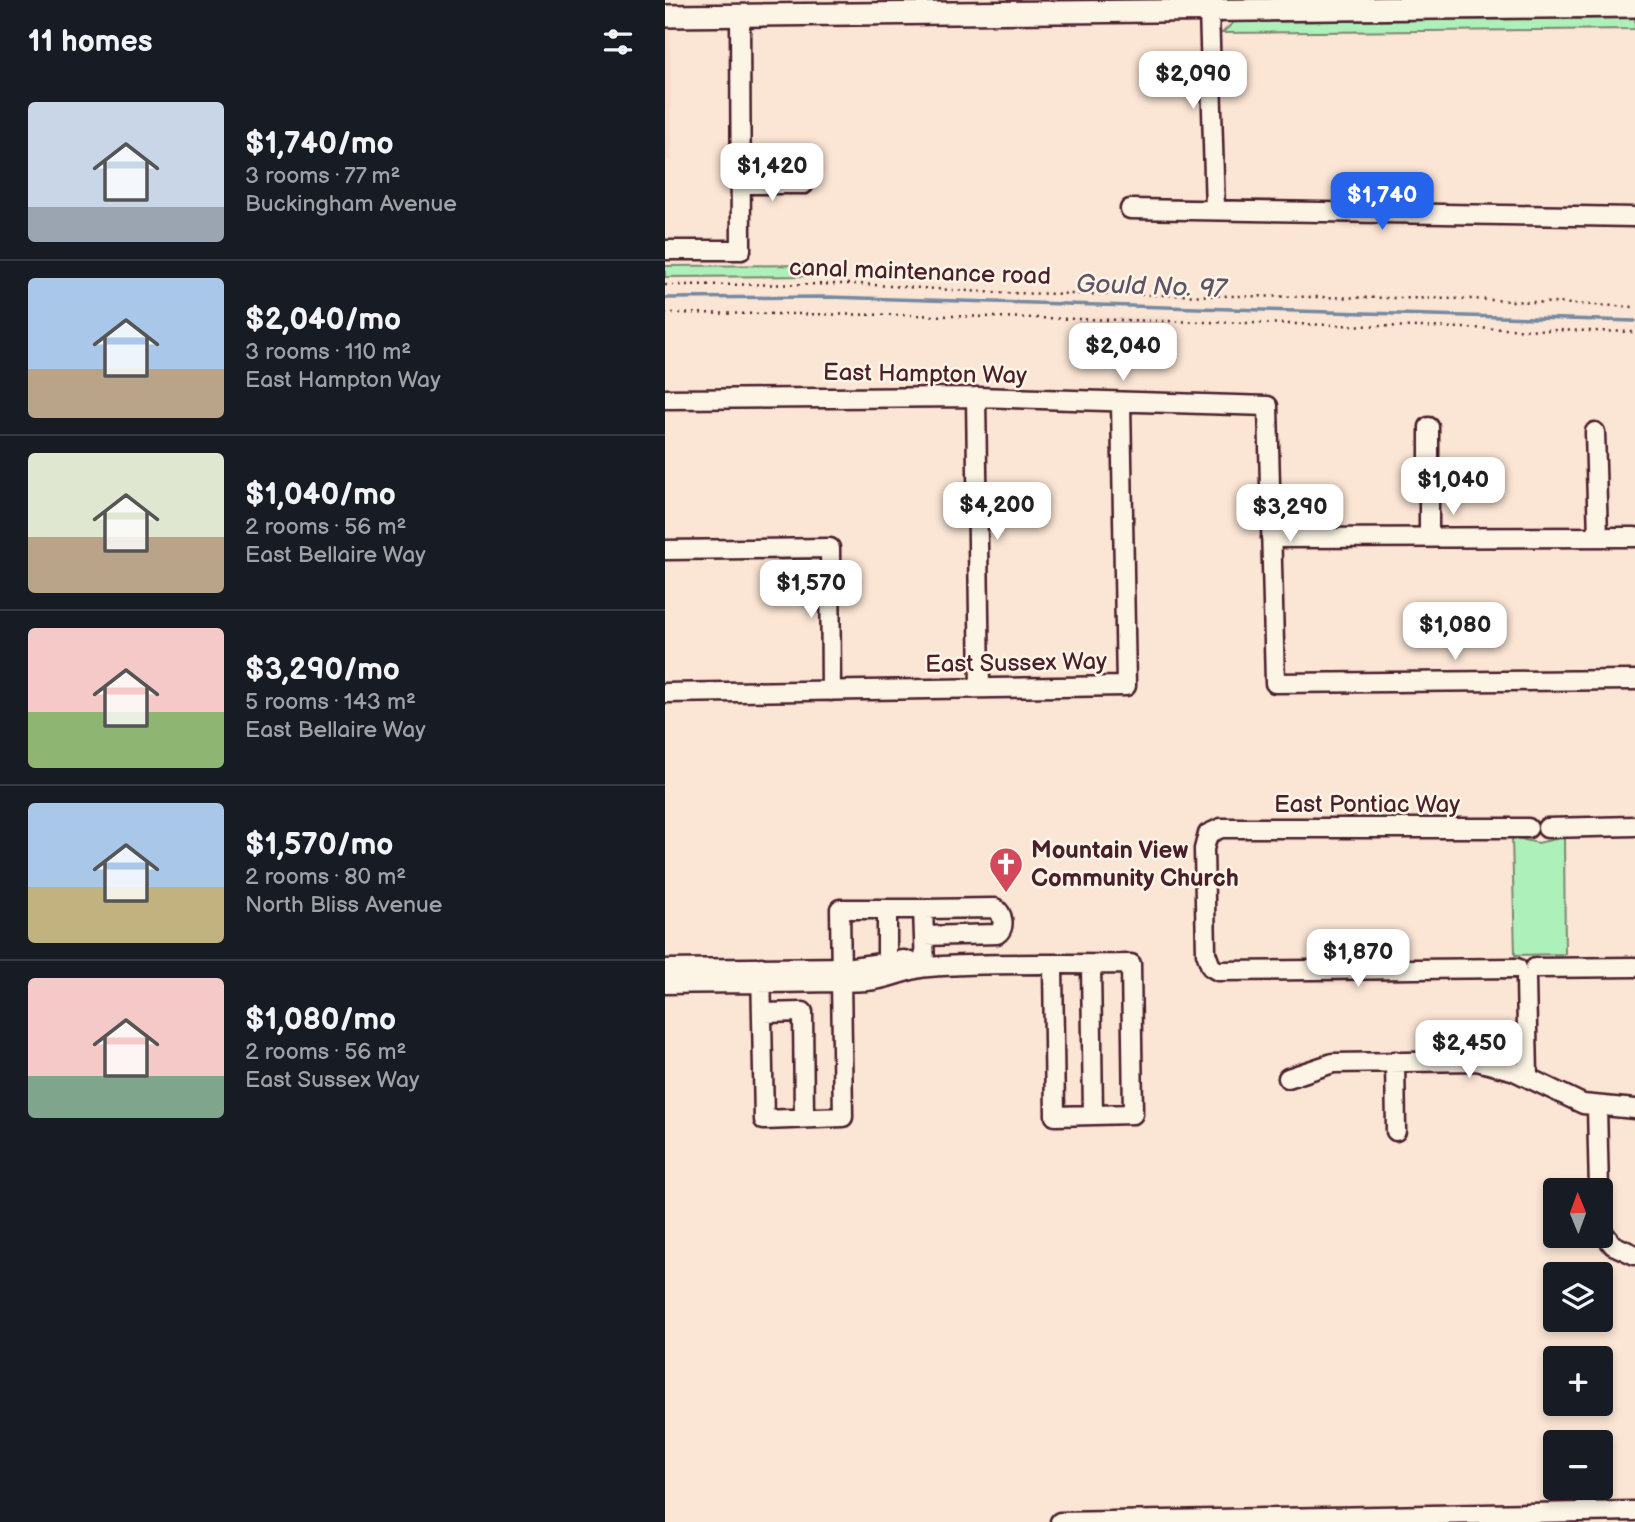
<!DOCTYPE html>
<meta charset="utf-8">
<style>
body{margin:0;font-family:"Balsamiq Sans",sans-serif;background:#242831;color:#f1f3f6;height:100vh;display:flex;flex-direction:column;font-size:26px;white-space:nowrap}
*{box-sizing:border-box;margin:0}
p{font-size:23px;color:#9ea1a6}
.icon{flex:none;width:38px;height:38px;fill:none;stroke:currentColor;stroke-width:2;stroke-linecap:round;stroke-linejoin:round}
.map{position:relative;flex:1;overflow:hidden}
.side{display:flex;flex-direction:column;background:#171b24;width:665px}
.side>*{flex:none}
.needle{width:46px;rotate:359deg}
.fabs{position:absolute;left:878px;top:1178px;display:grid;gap:14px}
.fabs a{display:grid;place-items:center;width:70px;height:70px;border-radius:7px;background:#171b24;box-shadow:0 4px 10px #0003;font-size:35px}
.price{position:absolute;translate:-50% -60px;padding:0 16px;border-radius:14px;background:#fff;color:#222;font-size:23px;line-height:46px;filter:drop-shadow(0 2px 4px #0008)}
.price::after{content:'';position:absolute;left:50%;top:42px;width:21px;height:16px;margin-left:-10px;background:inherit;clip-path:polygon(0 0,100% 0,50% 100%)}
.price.selected{background:#2563eb;color:#fff}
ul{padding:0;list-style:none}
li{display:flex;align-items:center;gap:21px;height:175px;padding:0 28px}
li+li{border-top:2px solid #363941}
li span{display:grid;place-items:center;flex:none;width:196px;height:140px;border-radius:7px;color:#555}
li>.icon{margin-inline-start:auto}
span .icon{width:84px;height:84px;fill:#fffc;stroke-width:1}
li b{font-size:30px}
h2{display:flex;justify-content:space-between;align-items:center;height:84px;padding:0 28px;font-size:30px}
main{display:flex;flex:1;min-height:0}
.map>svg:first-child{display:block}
.built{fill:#fadac8}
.green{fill:#aef0b9;stroke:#7c8872;stroke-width:2}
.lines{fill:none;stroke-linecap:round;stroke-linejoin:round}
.stream{stroke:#7589a2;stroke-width:3.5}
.minor-casing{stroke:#4a1f2b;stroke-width:23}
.major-casing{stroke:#4a1f2b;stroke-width:26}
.path{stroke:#4a1f2b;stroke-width:2.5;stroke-dasharray:2 5;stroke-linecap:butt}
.minor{stroke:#fcf5e5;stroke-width:18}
.major{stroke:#fcf5e5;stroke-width:21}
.labels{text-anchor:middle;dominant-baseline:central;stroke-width:5;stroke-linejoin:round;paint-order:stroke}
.street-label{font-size:24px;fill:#4a1f2b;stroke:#fcf5e5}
.poi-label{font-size:24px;font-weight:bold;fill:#4a1f2b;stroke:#fcf5e5;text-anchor:start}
.water-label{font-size:26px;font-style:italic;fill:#5f5467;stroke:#fcf5e5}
</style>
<main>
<section class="side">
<h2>11 homes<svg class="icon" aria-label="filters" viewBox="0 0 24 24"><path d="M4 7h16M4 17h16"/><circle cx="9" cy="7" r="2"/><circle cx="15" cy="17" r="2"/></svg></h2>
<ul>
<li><span style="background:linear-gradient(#c9d6e8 75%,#9aa5b1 0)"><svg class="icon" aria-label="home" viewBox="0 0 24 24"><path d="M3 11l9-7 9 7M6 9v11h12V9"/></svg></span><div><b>$1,740/mo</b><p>3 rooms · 77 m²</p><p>Buckingham Avenue</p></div></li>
<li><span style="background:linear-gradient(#a9c7e8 65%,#b9a48a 0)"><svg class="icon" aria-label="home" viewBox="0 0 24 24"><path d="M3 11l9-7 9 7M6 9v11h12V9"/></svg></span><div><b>$2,040/mo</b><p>3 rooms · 110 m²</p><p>East Hampton Way</p></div></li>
<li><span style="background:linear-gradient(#dfe7d0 60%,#b9a48a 0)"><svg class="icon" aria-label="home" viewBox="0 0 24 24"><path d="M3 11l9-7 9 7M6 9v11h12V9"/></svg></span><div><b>$1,040/mo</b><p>2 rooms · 56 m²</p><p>East Bellaire Way</p></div></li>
<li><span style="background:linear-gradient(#f6c9c9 60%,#8fb573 0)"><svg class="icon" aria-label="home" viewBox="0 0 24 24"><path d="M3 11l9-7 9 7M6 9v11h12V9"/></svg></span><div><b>$3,290/mo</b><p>5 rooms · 143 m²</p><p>East Bellaire Way</p></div></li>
<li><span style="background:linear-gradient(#a9c7e8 60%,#c2b280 0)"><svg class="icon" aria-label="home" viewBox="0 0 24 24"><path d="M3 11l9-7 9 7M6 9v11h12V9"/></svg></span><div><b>$1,570/mo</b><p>2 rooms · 80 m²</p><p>North Bliss Avenue</p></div></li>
<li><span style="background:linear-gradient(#f6c9c9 70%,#7fa58c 0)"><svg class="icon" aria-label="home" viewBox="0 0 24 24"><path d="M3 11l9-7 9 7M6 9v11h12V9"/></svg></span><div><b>$1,080/mo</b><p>2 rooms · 56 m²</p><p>East Sussex Way</p></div></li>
</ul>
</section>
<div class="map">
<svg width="970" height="1522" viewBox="0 0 970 1522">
<rect width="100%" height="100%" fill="#fbe5d4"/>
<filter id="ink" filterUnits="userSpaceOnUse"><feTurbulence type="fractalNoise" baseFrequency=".0143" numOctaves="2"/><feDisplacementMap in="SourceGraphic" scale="14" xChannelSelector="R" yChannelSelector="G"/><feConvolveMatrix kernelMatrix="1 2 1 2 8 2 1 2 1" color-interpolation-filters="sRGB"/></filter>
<g filter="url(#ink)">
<path class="built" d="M0 29H5L6 160H0Z"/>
<path class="green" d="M970 18V29L557 33 569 22Z
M147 265V276L0 277V266Z
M847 837 873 843 899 837 900 954 850 955Z"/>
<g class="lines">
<path class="stream" d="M0 298 163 297 970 321"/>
<g class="minor-casing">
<path id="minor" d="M544 10 550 210
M75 184H139
M465 209 970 217
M0 250H76L75 15
M311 397 315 688
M0 399 311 397 603 406 610 683 970 680
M930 432 933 537
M764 536V427
M606 538 970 537
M0 550 165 548 166 691
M0 693 461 686 456 403
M882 828 970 826
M222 909V963
M258 909 330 908C338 913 341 928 332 934L259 936
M426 965 428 1115
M96 967 99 1120 178 1117 175 909H258L260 967
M852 968 553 971 546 967 541 953 539 849 543 834 556 828H863
M870 968 970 967
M0 969 187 967 239 960 260 967
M861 979 863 1076
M0 984C67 982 135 984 202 981 223 980 243 968 264 967 331 962 399 965 466 964L468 1114 390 1116 388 965
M98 1013 138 1012 139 1118
M730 1061 731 1131
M623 1078 668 1063 812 1061 847 1070 918 1104 970 1109
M932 1107 934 1190
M936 1230 948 1245 970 1255
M395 1522 970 1511"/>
</g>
<g class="major-casing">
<path id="major" d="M0 16 970 6"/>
</g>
<path class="path" d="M0 285 194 284 334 293 806 299 970 307
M0 313 243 315 970 332"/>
<use href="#minor" class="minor"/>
<use href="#major" class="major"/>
</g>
</g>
<defs>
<g id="church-pin" transform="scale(1.75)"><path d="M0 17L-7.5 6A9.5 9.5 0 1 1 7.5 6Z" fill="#d1495b" stroke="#fcf5e5"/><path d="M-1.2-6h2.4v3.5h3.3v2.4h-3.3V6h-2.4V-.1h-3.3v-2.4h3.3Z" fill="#fff"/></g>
</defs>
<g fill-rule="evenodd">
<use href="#church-pin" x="341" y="864"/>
</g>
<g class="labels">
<g class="street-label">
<text transform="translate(255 272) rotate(2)">canal maintenance road</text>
<text transform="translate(260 374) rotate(1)">East Hampton Way</text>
<text transform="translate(351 663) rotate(-1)">East Sussex Way</text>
<text x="702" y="804">East Pontiac Way</text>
</g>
<g class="poi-label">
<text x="366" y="850">Mountain View<tspan x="366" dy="28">Community Church</tspan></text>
</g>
<g class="water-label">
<text transform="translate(486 287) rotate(2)">Gould No. 97</text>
</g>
</g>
</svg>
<div class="fabs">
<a><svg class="needle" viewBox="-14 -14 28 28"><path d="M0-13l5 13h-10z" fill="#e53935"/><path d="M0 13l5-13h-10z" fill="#9ea1a6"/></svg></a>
<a><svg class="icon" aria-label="layers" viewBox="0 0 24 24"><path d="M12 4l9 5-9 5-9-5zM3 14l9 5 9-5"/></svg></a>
<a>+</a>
<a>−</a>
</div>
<b class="price" style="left:528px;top:111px">$2,090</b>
<b class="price" style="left:107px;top:203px">$1,420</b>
<b class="price selected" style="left:717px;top:232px">$1,740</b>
<b class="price" style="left:458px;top:383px">$2,040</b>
<b class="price" style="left:788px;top:517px">$1,040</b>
<b class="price" style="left:332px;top:542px">$4,200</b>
<b class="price" style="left:625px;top:544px">$3,290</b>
<b class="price" style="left:146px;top:620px">$1,570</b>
<b class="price" style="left:790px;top:662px">$1,080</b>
<b class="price" style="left:693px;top:989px">$1,870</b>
<b class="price" style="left:804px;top:1080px">$2,450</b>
</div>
</main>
